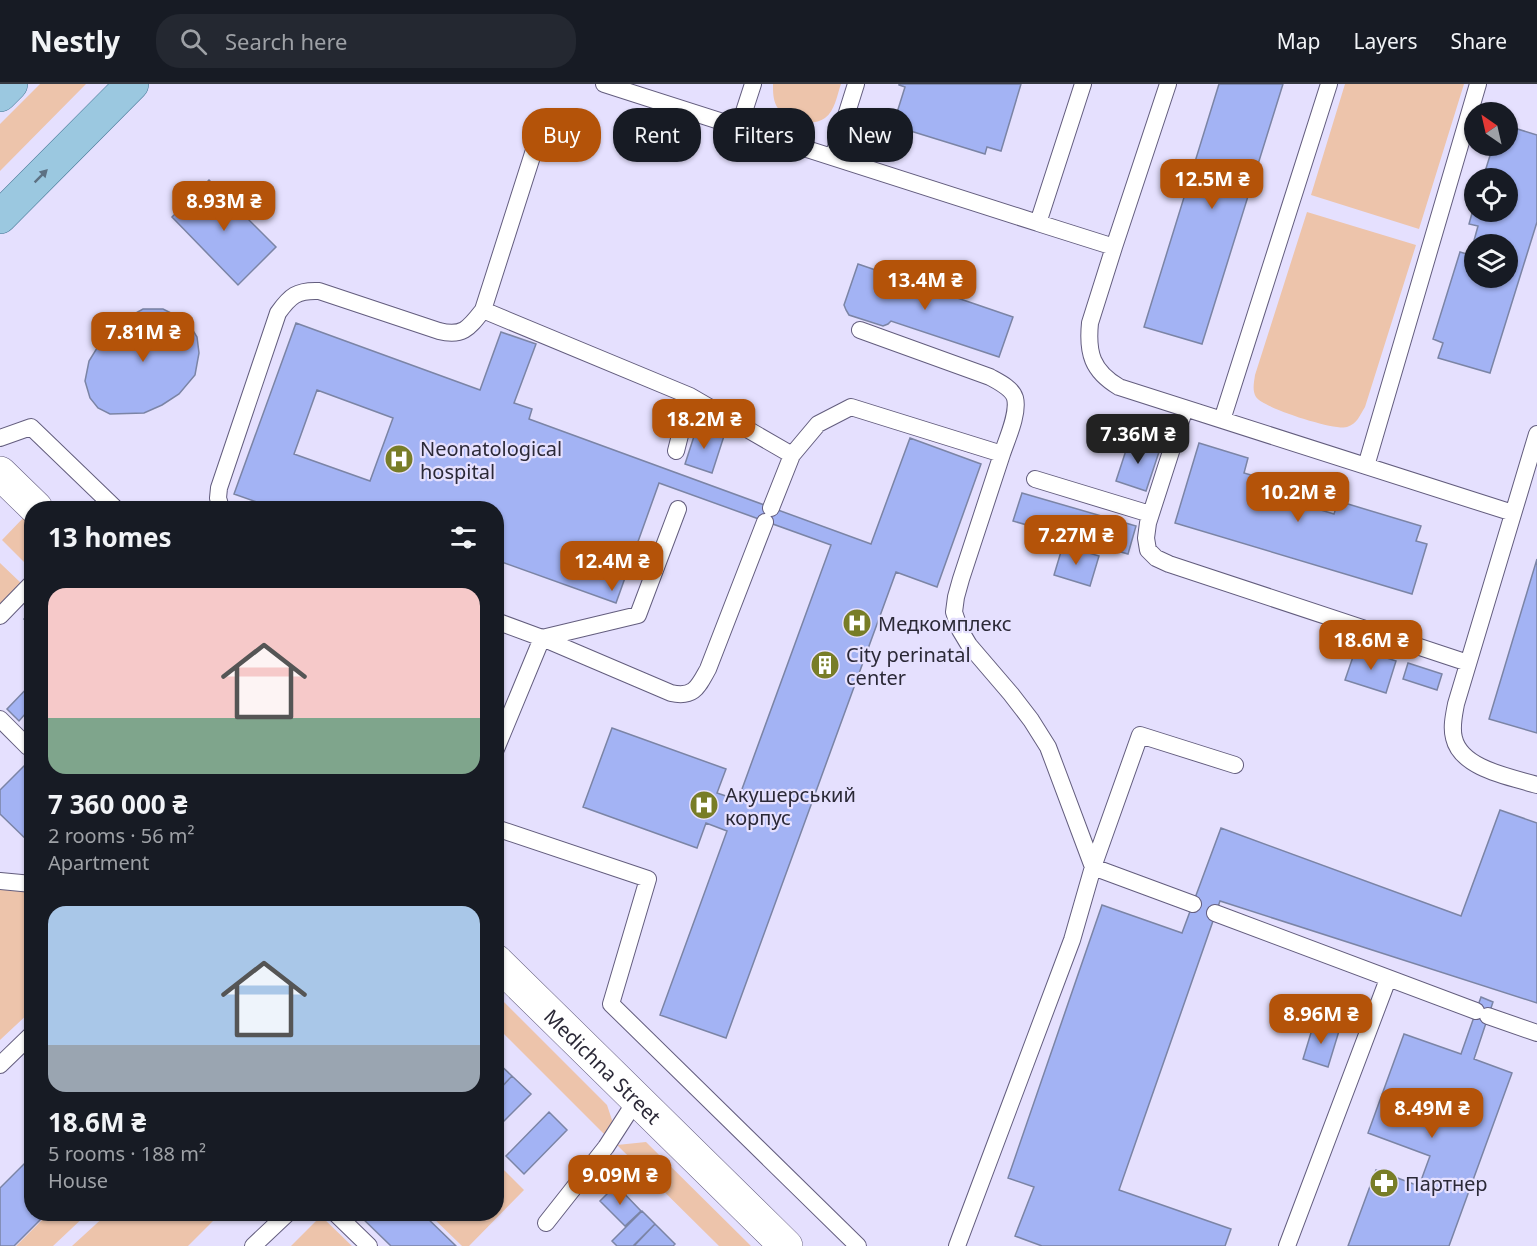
<!DOCTYPE html>
<meta charset="utf-8">
<style>
body{margin:0;font-family:"Noto Sans",sans-serif;background:#242831;color:#f1f3f6;height:100vh;display:flex;flex-direction:column;font-size:22px;white-space:nowrap}
*{box-sizing:border-box;margin:0}
p{font-size:20px;color:#9ea1a6}
.icon{flex:none;width:33px;height:33px;fill:none;stroke:currentColor;stroke-width:2;stroke-linecap:round;stroke-linejoin:round}
.map{position:relative;flex:1;overflow:hidden}
.sheet{position:absolute;left:24px;top:417px;width:480px;height:720px;display:flex;flex-direction:column;background:#171b24;border-radius:24px;box-shadow:0 2px 4px #0004}
.sheet>*{flex:none}
.top-card{position:absolute;left:522px;top:24px;width:570px;height:54px;display:flex;gap:12px}
.needle{width:39px;rotate:326deg}
.fabs{position:absolute;left:1464px;top:18px;display:grid;gap:12px}
.fabs a{display:grid;place-items:center;width:54px;height:54px;border-radius:50%;background:#171b24;box-shadow:0 2px 4px #0004;font-size:30px}
.price{position:absolute;translate:-50% -51px;padding:0 14px;border-radius:12px;background:#b45309;color:#fff;font-size:20px;line-height:39px;filter:drop-shadow(0 2px 3px #0008)}
.price::after{content:'';position:absolute;left:50%;top:36px;width:18px;height:14px;margin-left:-9px;background:inherit;clip-path:polygon(0 0,100% 0,50% 100%)}
.price.selected{background:#222;color:#fff}
ul{padding:0;list-style:none}
li{display:grid;align-content:center;gap:12px;height:318px;padding:0 24px}
li span{display:grid;place-items:center;height:186px;border-radius:18px;color:#555}
li>.icon{margin-inline-start:auto}
span .icon{width:108px;height:108px;fill:#fffc;stroke-width:1}
li b{font-size:26px}
h2{display:flex;justify-content:space-between;align-items:center;height:72px;padding:0 24px;font-size:26px}
.tag{padding:0 21px;border-radius:24px;background:#171b24;box-shadow:0 2px 4px #0004;font-size:21px;line-height:54px}
.tag.selected{background:#b45309;color:#fff}
header{display:flex;align-items:center;gap:36px;box-sizing:border-box;height:84px;padding:0 30px;background:#171b24;border-bottom:2px solid #363941}
header strong{font-size:28px}
nav{display:flex;gap:33px;margin-inline-start:auto;font-size:21px}
.search{width:420px;height:54px;background:#242831;display:flex;align-items:center;gap:15px;box-sizing:border-box;padding:0 21px;border-radius:24px;color:#9ea1a6;font-size:22px}
.map>svg:first-child{display:block}
.green{fill:#edc4ab}
.building{fill:#a3b3f4;stroke:#7b84a5;stroke-width:1.5;fill-rule:evenodd}
.lines{fill:none;stroke-linecap:round;stroke-linejoin:round}
.service-casing{stroke:#635d7e;stroke-width:18}
.tertiary-casing{stroke:#635d7e;stroke-width:34}
.primary-casing{stroke:#487997;stroke-width:34}
.service{stroke:#fff;stroke-width:16}
.tertiary{stroke:#fff;stroke-width:33}
.primary{stroke:#9bc8e0;stroke-width:33}
.oneway{fill:#5d7183}
.labels{text-anchor:middle;dominant-baseline:central;stroke-width:4.5;stroke-linejoin:round;paint-order:stroke}
.poi-label{font-size:20px;fill:#2b2937;stroke:#e5e0fe;text-anchor:start}
.street-label{font-size:20px;fill:#2b2937;stroke:#e5e0fe}
</style>
<header>
<strong>Nestly</strong>
<div class="search"><svg class="icon" aria-label="search" viewBox="0 0 24 24"><circle cx="10" cy="10" r="6"/><path d="M15 15l6 6"/></svg>Search here</div>
<nav><a>Map</a><a>Layers</a><a>Share</a></nav>
</header>
<div class="map">
<svg width="1537" height="1162" viewBox="0 0 1537 1162">
<rect width="100%" height="100%" fill="#e5e0fe"/>
<path class="green" d="M40 0H86L0 87V40Z
M773 0H841C837 11 835 27 825 34 811 44 786 36 777 23 773 16 773 8 773 0Z
M1345 0H1464L1419 145 1311 111Z
M1307 128 1416 161 1365 323C1360 331 1357 340 1347 343 1336 347 1263 324 1256 313 1252 306 1254 299 1255 291Z
M26 431 31 437V482L30 484 2 456Z
M0 479 22 500 0 523Z
M0 803 32 805 31 927 0 956Z
M496 910 607 1021 613 1039 604 1050 497 943Z
M646 1058 751 1162H719L617 1061Z
M497 1079 524 1106 469 1162H462L429 1130H496Z
M48 1130H87L53 1162H16Z
M107 1130H220L188 1162H72Z
M321 1132 352 1162H291Z"/>
<path class="building" d="M899 0H1021L1001 67 987 63 985 70 904 45 906 38 895 35 905 3 899 1Z
M1219 0H1283L1202 260 1144 243Z
M1511 43 1537 51V138L1490 289 1438 274 1443 259 1433 255 1460 168 1470 171 1478 142 1469 140 1474 122V128H1508V94H1483L1493 62H1508V56ZM1474 160H1508V194H1474Z
M209 96 276 163 238 201 172 133Z
M858 180 1013 233 999 273 891 237 888 240 883 242 849 231 846 226 844 221Z
M143 225H163L177 232 189 240 197 253 199 269 195 291 179 310 162 321 144 329 110 330 98 324 90 314 85 297 89 277 105 251 123 236Z
M296 239 480 306 501 248 536 260 514 319 532 325 529 335 871 460 910 354 981 380 937 503 896 488 726 954 660 931 727 747 706 739 697 764 583 723 612 644 726 685 717 709 738 716 831 461 659 399 616 519 496 476V424H274L234 410ZM317 306 393 334 370 397 294 370Z
M697 343 724 352 712 389 685 380Z
M1130 354 1160 365 1146 407 1116 397Z
M1199 359 1248 374 1244 389 1305 407 1301 420 1334 430 1338 417 1421 442 1416 457 1427 460 1412 510 1175 439Z
M1022 409 1136 442 1128 470 1013 437Z
M1063 461 1099 472 1090 502 1054 491Z
M1537 475V649L1489 635Z
M32 528V543L24 535Z
M1356 564 1396 577 1386 609 1345 596Z
M1408 579 1442 590 1437 606 1403 595Z
M32 599V634L26 629 19 637 7 625Z
M28 678 32 682 31 760 0 730V706Z
M1500 726 1537 739V919L1220 817 1119 1106 1231 1145 1225 1162H1042L1015 1152 1034 1103 1008 1094 1102 821 1182 849 1221 744 1461 832Z
M1481 913 1493 918 1474 975 1512 989 1449 1162H1348L1376 1086 1419 1102 1430 1072 1368 1049 1404 950 1461 970Z
M1314 939 1339 947 1328 983 1303 975Z
M496 977 512 992 496 1009Z
M512 992 531 1010 496 1045V1009Z
M549 1028 567 1046 524 1090 506 1072Z
M32 1072V1130H46L14 1162H0V1104Z
M616 1101 641 1127 625 1142 600 1117Z
M642 1127 655 1140 633 1162H617L612 1157Z
M358 1130H423L456 1162H391Z
M655 1140 675 1160 673 1162H634Z"/>
<g class="lines">
<g class="service-casing">
<path id="service" d="M604 0 1038 139
M1083 0 1038 139 1114 163 1090 239C1087 269 1092 287 1119 303L1513 429
M739 43 753 0
M833 73 856 0
M1114 163 1168 0
M483 226 690 312 792 371 771 424
M860 246 990 293C999 298 1012 304 1015 314 1019 329 1007 355 1002 370
M1185 324 1148 439 1146 454 1148 466 1156 474 1169 480 1468 579
M1222 336 1329 0
M1537 350 1456 620C1454 631 1451 643 1454 654 1461 685 1511 693 1537 701
M0 354 31 343 115 424
M676 367 690 312
M792 371 818 340 851 323 1002 370 961 495 956 513 954 528 960 546 969 561 1011 610 1031 636 1048 663 1093 783 1072 856 957 1162
M1366 382 1478 0
M1035 395 1150 430
M221 424 218 414 219 404 278 229C290 212 297 206 319 207L439 247C463 253 469 244 483 226L543 38
M0 532 32 499
M496 537 542 554 496 665
M542 554 671 609C694 614 698 603 708 585L765 438
M542 554 638 531 678 425
M0 635 28 663
M496 744 648 795 611 920 858 1162
M0 797 32 800
M1193 820 1093 783 1140 651 1235 681
M1215 829 1476 927
M1488 932 1537 949
M0 981 32 950
M336 1130 369 1162
M546 1139 606 1063 637 1015
M253 1162 287 1130
M1287 1162 1388 895"/>
</g>
<g class="tertiary-casing">
<g id="tertiary">
<path d="M0 389 36 424"/>
<path id="s1" d="M496 877 786 1162"/>
</g>
</g>
<g class="primary-casing">
<path id="primary" d="M0 11 11 0
M0 133 132 0"/>
</g>
<use href="#service" class="service"/>
<use href="#tertiary" class="tertiary"/>
<use href="#primary" class="primary"/>
</g>
<defs><path id="oneway-solid" d="M-6-.8H1V-3.2L6.5 0L1 3.2V.8H-6Z" transform="scale(1.5)"/></defs>
<use class="oneway" href="#oneway-solid" transform="translate(41 92) rotate(-45)"/>
<defs>
<g id="hospital-disc" transform="scale(1.5)"><circle r="9.5" fill="#787d27" stroke="#e5e0fe"/><path d="M-5-5h3v3.5h4V-5h3V5h-3V1.5h-4V5h-3Z" fill="#fff"/></g>
<g id="building-disc" transform="scale(1.5)"><circle r="9.5" fill="#787d27" stroke="#e5e0fe"/><path d="M-4-6H4V6H1V3H-1V6H-4ZM-2.5-4.3h1.7v1.8h-1.7ZM.8-4.3h1.7v1.8H.8ZM-2.5-1h1.7V.8h-1.7ZM.8-1h1.7V.8H.8Z" fill="#fff"/></g>
<g id="pharmacy-disc" transform="scale(1.5)"><circle r="9.5" fill="#787d27" stroke="#e5e0fe"/><path d="M-2-6h4v4h4v4h-4v4h-4v-4h-4v-4h4Z" fill="#fff"/></g>
</defs>
<g fill-rule="evenodd">
<use href="#hospital-disc" x="399" y="375"/>
<use href="#hospital-disc" x="857" y="539"/>
<use href="#building-disc" x="825" y="581"/>
<use href="#hospital-disc" x="704" y="721"/>
<use href="#pharmacy-disc" x="1384" y="1099"/>
</g>
<g class="labels">
<g class="poi-label">
<text x="420" y="364">Neonatological<tspan x="420" dy="23">hospital</tspan></text>
<text x="878" y="539">Медкомплекс</text>
<text x="846" y="570">City perinatal<tspan x="846" dy="23">center</tspan></text>
<text x="725" y="710">Акушерський<tspan x="725" dy="23">корпус</tspan></text>
<text x="1405" y="1099">Партнер</text>
</g>
<g class="street-label">
<text stroke="none"><textPath href="#s1" startOffset="150">Medichna Street</textPath></text>
</g>
</g>
</svg>
<div class="fabs">
<a><svg class="needle" viewBox="-14 -14 28 28"><path d="M0-13l5 13h-10z" fill="#e53935"/><path d="M0 13l5-13h-10z" fill="#9ea1a6"/></svg></a>
<a><svg class="icon" aria-label="locate" viewBox="0 0 24 24"><circle cx="12" cy="12" r="6"/><path d="M12 2v4M12 18v4M2 12h4M18 12h4"/></svg></a>
<a><svg class="icon" aria-label="layers" viewBox="0 0 24 24"><path d="M12 4l9 5-9 5-9-5zM3 14l9 5 9-5"/></svg></a>
</div>
<b class="price" style="left:1212px;top:126px">12.5M ₴</b>
<b class="price" style="left:224px;top:148px">8.93M ₴</b>
<b class="price" style="left:925px;top:227px">13.4M ₴</b>
<b class="price" style="left:143px;top:279px">7.81M ₴</b>
<b class="price" style="left:704px;top:366px">18.2M ₴</b>
<b class="price selected" style="left:1138px;top:381px">7.36M ₴</b>
<b class="price" style="left:1298px;top:439px">10.2M ₴</b>
<b class="price" style="left:1076px;top:482px">7.27M ₴</b>
<b class="price" style="left:612px;top:508px">12.4M ₴</b>
<b class="price" style="left:1371px;top:587px">18.6M ₴</b>
<b class="price" style="left:1321px;top:961px">8.96M ₴</b>
<b class="price" style="left:1432px;top:1055px">8.49M ₴</b>
<b class="price" style="left:620px;top:1122px">9.09M ₴</b>
<div class="top-card">
<a class="tag selected">Buy</a>
<a class="tag">Rent</a>
<a class="tag">Filters</a>
<a class="tag">New</a>
</div>
<section class="sheet">
<h2>13 homes<svg class="icon" aria-label="filters" viewBox="0 0 24 24"><path d="M4 7h16M4 17h16"/><circle cx="9" cy="7" r="2"/><circle cx="15" cy="17" r="2"/></svg></h2>
<ul>
<li><span style="background:linear-gradient(#f6c9c9 70%,#7fa58c 0)"><svg class="icon" aria-label="home" viewBox="0 0 24 24"><path d="M3 11l9-7 9 7M6 9v11h12V9"/></svg></span><div><b>7 360 000 ₴</b><p>2 rooms · 56 m²</p><p>Apartment</p></div></li>
<li><span style="background:linear-gradient(#a9c7e8 75%,#9aa5b1 0)"><svg class="icon" aria-label="home" viewBox="0 0 24 24"><path d="M3 11l9-7 9 7M6 9v11h12V9"/></svg></span><div><b>18.6M ₴</b><p>5 rooms · 188 m²</p><p>House</p></div></li>
</ul>
</section>
</div>
